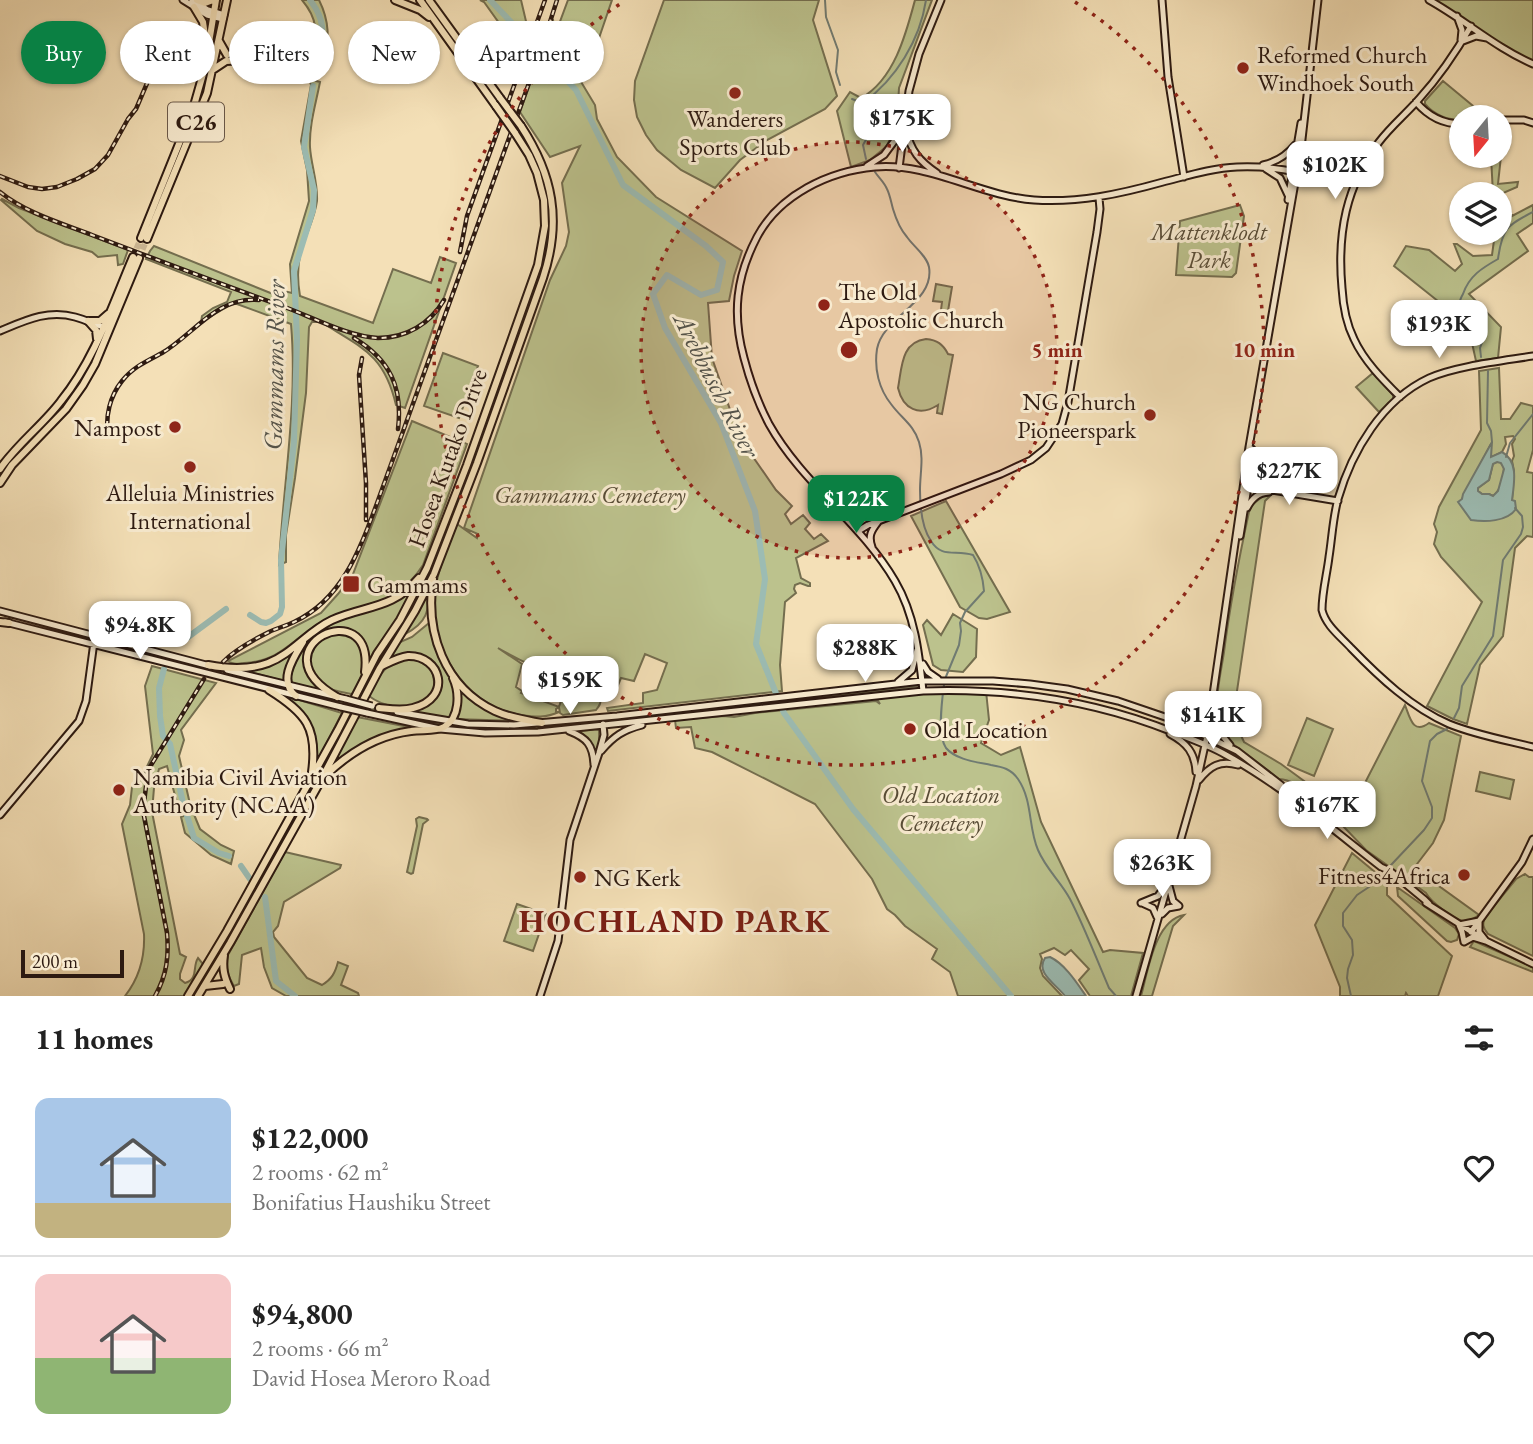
<!DOCTYPE html>
<meta charset="utf-8">
<style>
body{margin:0;font-family:"EB Garamond",serif;background:#f6f6f6;color:#222;height:100vh;display:flex;flex-direction:column;font-size:26px;white-space:nowrap}
*{box-sizing:border-box;margin:0}
p{font-size:23px;color:#767676}
.icon{flex:none;width:38px;height:38px;fill:none;stroke:currentColor;stroke-width:2;stroke-linecap:round;stroke-linejoin:round}
.map{position:relative;height:996px;overflow:hidden}
.sheet{display:flex;flex-direction:column;background:#fff;flex:1}
.sheet>*{flex:none}
.hud{position:absolute;left:21px;top:21px;width:700px;height:63px;display:flex;gap:14px}
.needle{width:46px;rotate:198deg}
.tools{position:absolute;left:1449px;top:105px;display:grid;gap:14px}
.tools a{display:grid;place-items:center;width:63px;height:63px;border-radius:50%;background:#fff;box-shadow:0 2px 5px #0004;font-size:35px}
.scale{position:absolute;left:21px;bottom:18px;width:103px;box-sizing:border-box;padding-left:7px;border:4px solid #2d1a11;border-top:0;font-size:19px;line-height:24px;white-space:nowrap;color:#2d1a11;-webkit-text-stroke:5px #f8ebd0;paint-order:stroke}
.price{position:absolute;translate:-50% -60px;padding:0 16px;border-radius:14px;background:#fff;color:#222;font-size:23px;line-height:46px;filter:drop-shadow(0 2px 4px #0008)}
.price::after{content:'';position:absolute;left:50%;top:42px;width:21px;height:16px;margin-left:-10px;background:inherit;clip-path:polygon(0 0,100% 0,50% 100%)}
.price.current{background:#0b8043;color:#fff}
ul{padding:0;list-style:none}
li{display:flex;align-items:center;gap:21px;height:175px;padding:0 35px}
li+li{border-top:2px solid #e0e0e0}
li span{display:grid;place-items:center;flex:none;width:196px;height:140px;border-radius:14px;color:#555}
li>.icon{margin-inline-start:auto}
span .icon{width:84px;height:84px;fill:#fffc;stroke-width:1}
li b{font-size:30px}
h2{display:flex;justify-content:space-between;align-items:center;height:84px;padding:0 35px;font-size:30px}
.pill{padding:0 24px;border-radius:32px;background:#fff;box-shadow:0 2px 5px #0004;font-size:24px;line-height:63px}
.pill.current{background:#0b8043;color:#fff}
.map>svg:first-child{display:block}
.green{fill:#bcc28d;stroke:#746e4f;stroke-width:2;fill-rule:evenodd}
.water{fill:#9cbcb3;stroke:#707b72;stroke-width:2;fill-rule:evenodd}
.lines{fill:none;stroke-linecap:round;stroke-linejoin:round}
.stream{stroke:#707b72;stroke-width:2}
.river{stroke:#9cbcb3;stroke-width:6}
.primary-tunnel{stroke:#ccb896;stroke-width:6;stroke-dasharray:6 3;stroke-linecap:butt}
.secondary-casing{stroke:#2d1a11;stroke-width:9}
.primary-casing{stroke:#2d1a11;stroke-width:10}
.secondary{stroke:#f8ebd0;stroke-width:5}
.primary{stroke:#f4e0b7;stroke-width:6}
.rail-casing{stroke:#2d1a11;stroke-width:4.5}
.rail{stroke:#f8ebd0;stroke-width:2;stroke-dasharray:5;stroke-linecap:butt}
.secondary-bridge-casing{stroke:#2d1a11;stroke-width:9;stroke-linecap:butt}
.primary-bridge-casing{stroke:#2d1a11;stroke-width:10;stroke-linecap:butt}
.secondary-bridge{stroke:#f8ebd0;stroke-width:5}
.primary-bridge{stroke:#f4e0b7;stroke-width:6}
.ring{fill:none;stroke:#8f2418;stroke-width:3.5;stroke-dasharray:3.5 7}
.poi-dot{fill:#8f2418;stroke:#f8ebd0;stroke-width:2.5}
.labels{text-anchor:middle;dominant-baseline:central;stroke-width:6;stroke-linejoin:round;paint-order:stroke}
.shield{fill:#f8ebd0;stroke:#6a594a;stroke-width:2}
.shield-label{font-size:23px;font-weight:bold;fill:#2d1a11}
.poi-label{font-size:24px;fill:#2d1a11;stroke:#f8ebd0;text-anchor:start}
.park-label{font-size:24px;font-style:italic;fill:#584c36;stroke:#f8ebd0}
.street-label{font-size:24px;fill:#2d1a11;stroke:#f8ebd0}
.water-label{font-size:26px;font-style:italic;fill:#54534a;stroke:#f8ebd0}
.district-label{font-size:32px;font-weight:bold;letter-spacing:2px;fill:#7a1f14;stroke:#f8ebd0}
.centre{fill:#8f2418;stroke:#f8ebd0;stroke-width:3.5}
.ring-label{font-size:21px;text-anchor:middle;font-weight:bold;fill:#8f2418;stroke:#f8ebd0;stroke-width:6;stroke-linejoin:round;paint-order:stroke}
</style>
<div class="map">
<svg width="1533" height="996" viewBox="0 0 1533 996">
<rect width="100%" height="100%" fill="#f4e0b7"/>
<filter id="stains"><feTurbulence type="fractalNoise" baseFrequency=".00286" numOctaves="4"/><feColorMatrix values="0 0 0 0 .2 0 0 0 0 .09 0 0 0 0 .02 0 0 0 .5 -.17"/></filter>
<radialGradient id="worn" r=".72"><stop offset=".6" stop-color="#630" stop-opacity="0"/><stop offset="1" stop-color="#630" stop-opacity=".3"/></radialGradient>
<path class="green" d="M302 0H319C331 24 328 40 325 66L319 69 309 68C314 38 323 25 302 0Z
M480 0H521L529 34 525 46 502 27 484 2Z
M568 0H612L598 41 558 27Z
M664 0H819L813 20 837 96 825 109 767 140 740 160 715 188 681 170 657 150 646 135 637 117 634 100 635 81Z
M915 0H932L899 88 897 122 887 146 870 160 851 167 837 111 850 92 861 98C894 80 906 34 915 0Z
M1429 0H1533V64Z
M553 19 554 37 595 105 597 119 617 157 656 197 742 251 734 276 729 301 708 303 712 358 733 418 751 454 776 490 792 506 785 514 791 524 803 515 810 523 805 529 814 539 821 534 828 541 796 558 801 578 810 583V586H808L800 583 795 585 794 589 796 593 785 602 780 665 782 691 608 711 607 708 643 703V693L657 690 667 663 645 654 634 681 621 678 616 690C594 698 519 660 498 648L522 664 516 687 522 691 521 693 559 707 566 685 599 696C602 702 600 705 596 710L563 715 560 713 559 707 556 709V712H559C546 718 535 717 522 715 470 708 435 657 434 607 433 578 447 551 457 524L477 538 478 534 464 528 550 280 566 246 569 232 562 183 580 146 550 157 520 112Z
M309 79 320 82C316 103 309 125 310 147 311 165 318 182 317 201 315 217 307 232 302 248 297 264 297 279 300 296L373 323 393 269 431 283 440 257 456 263 405 408 396 405C384 354 362 348 321 322H312L309 327 306 393 295 478 286 535V562L279 565C283 484 298 404 291 324L237 304H232L201 322 202 316 213 308 227 302 231 292 146 259 150 251 154 246 278 296 284 291 292 293 290 264 309 201 307 170 301 141 311 85Z
M1443 81 1484 115V117H1461V120C1448 120 1434 115 1425 104V101Z
M1500 153 1501 156 1498 184 1518 182 1517 187 1503 193 1512 216 1533 205V223L1517 234 1528 251 1469 294 1501 327 1498 358 1476 361 1468 325 1394 266 1406 246 1429 250 1455 271 1462 264 1454 244H1457L1473 256 1492 255 1495 233H1500V194H1493L1491 156H1500Z
M2 199 19 208 128 250 123 264 118 265 117 255 98 257 92 252 65 244 37 231 1 200Z
M1240 205 1244 216 1236 273 1232 277 1176 275 1180 221Z
M936 284 952 287 948 311 941 310 942 302 933 301Z
M926 339C937 340 943 344 948 354L953 355 942 414 937 413 938 405C919 417 903 409 898 388 902 367 901 342 926 339Z
M443 353 478 366 459 418 424 406Z
M1499 368 1501 419H1510L1521 403 1533 406V450L1527 472 1533 473V537L1527 536 1515 548 1503 636 1480 665 1467 724 1453 719 1427 706 1482 602 1441 557 1434 544 1437 532 1434 524 1439 507 1481 430 1479 371ZM1513 436 1515 439 1512 444 1514 456 1512 461 1514 471 1512 501 1462 499 1491 444 1490 458 1502 452 1506 444 1505 437Z
M1373 373 1393 395V399L1379 412 1356 387Z
M412 421 467 444 423 565C415 578 404 588 392 597 371 605 349 608 329 618 296 633 285 661 244 663 237 664 234 665 228 661L321 613 338 594 353 574Z
M1497 462H1500L1504 467C1504 477 1501 490 1493 496L1489 494H1482L1478 491V488L1489 480 1493 463Z
M1263 496H1270L1265 501 1233 718 1244 742 1281 764 1349 814 1405 705C1410 718 1413 735 1429 723L1461 736 1444 820 1433 843 1414 868 1479 915C1474 918 1470 922 1463 921 1453 919 1431 902 1426 893L1366 850 1341 824 1344 818C1337 813 1332 813 1325 809 1320 806 1315 803 1311 800L1310 795C1300 787 1292 780 1279 779L1229 741C1223 734 1219 727 1218 717 1215 696 1221 672 1224 652 1230 605 1239 558 1249 512L1252 505Z
M946 501 1010 612 987 619 979 618 960 607 911 516Z
M415 585 395 623 374 651 368 664 365 645 357 635C348 635 332 631 323 633 318 634 313 640 310 643 297 661 309 680 324 692L289 682C298 646 316 625 353 615 379 607 395 606 415 585Z
M430 587C429 611 427 623 405 634Z
M953 614 977 629 976 657 963 672 941 670 933 665 923 625 927 620 941 635Z
M429 623 438 654 455 687 457 700 450 718 405 711C425 704 442 703 440 677L419 655 386 662 398 643 412 637Z
M330 634H349L362 648 363 672 354 693 351 694C321 688 320 687 308 660L315 644Z
M298 646 288 665 284 681 243 670 254 669Z
M414 658C433 668 435 671 434 692 430 696 425 701 420 703 404 711 382 706 369 696 380 673 386 660 414 658Z
M152 666 216 683 181 730 184 740 179 756 190 804 179 810 167 766 159 769 154 788 152 812 180 954 186 957 180 974V979L185 983C199 979 192 967 198 958L203 964V968L184 996H125C140 977 145 957 144 934L122 824 130 805 132 787 141 779 153 754 145 686Z
M457 683 465 692 519 721 455 719Z
M920 686 708 712 608 720 870 690Z
M289 688 359 706 445 724H440L354 708Z
M923 691H986L989 720 981 743 1001 755 1020 747 1041 822 1103 952 1110 950 1143 953 1131 996H1090L1079 980 1089 969 1071 950 1065 955 1054 948 1040 954 1042 959 1040 968 1043 976 1062 996H958L950 972 932 959 937 949 905 926 895 915 887 909 872 879 815 804 712 752 695 748 691 727 676 728 675 720 723 716 734 717 755 713 876 701 880 704 875 696Z
M283 695 342 713 316 764 312 732Z
M357 717 414 728C375 733 359 743 330 769Z
M1307 718 1333 729 1314 776 1288 765Z
M597 722V723C557 727 518 732 477 729 468 729 459 729 451 726L452 724 512 727Z
M599 729V744L595 757C594 746 588 737 578 731Z
M1480 772 1514 780 1510 799 1476 791Z
M193 812 200 829 221 845 234 851 231 864 211 855 185 833 181 817Z
M419 817 427 819 428 820 423 824 413 873 411 874 407 872 417 826 416 819Z
M285 852 341 865 340 868 284 902 278 926 273 932 274 937 307 978 322 985C332 979 335 973 338 962L348 966 341 985 358 993 359 996H286L272 988 264 967 261 948 242 955 239 984 234 986C227 975 226 968 228 955Z
M1352 853 1387 882V895L1452 956 1438 996H1408L1406 993 1405 996H1340V987L1315 925Z
M1525 874 1529 877H1533V956L1488 934C1483 928 1482 924 1485 917L1516 879Z
M1397 887 1455 928 1459 934 1457 940 1451 942 1447 941 1398 896Z
M517 904 546 914 533 951 504 941Z
M1184 915 1173 926 1152 996H1141C1148 971 1155 920 1184 915Z
M1474 941 1533 967V972L1470 947Z"/>
<path class="water" d="M1492 442 1491 457 1502 452C1519 461 1514 484 1512 500L1515 501 1516 509C1507 522 1485 522 1471 520L1458 502 1462 499 1463 494ZM1497 462 1501 463 1504 469 1498 491 1493 496 1489 494H1482L1478 491V488L1489 480 1493 464Z
M1050 957C1065 964 1077 983 1086 996H1065C1056 984 1035 973 1045 958Z"/>
<g class="lines">
<path class="stream" d="M825 0 826 17 838 50 836 72 840 85
M852 99 863 103
M866 159 863 145 868 136 861 116 863 103C896 79 920 40 926 0
M875 172C879 178 884 182 887 189 890 195 891 202 893 209 896 219 900 229 907 237 913 246 927 256 929 267 935 303 883 316 877 349 874 369 879 389 891 404 901 418 914 425 919 442 924 458 920 473 920 490 920 505 922 528 931 541 942 559 956 549 973 555 980 566 983 579 984 591L965 612 960 623 961 631 959 645 945 679
M1481 357 1480 348 1485 334C1477 326 1466 319 1461 309 1458 304 1460 299 1463 294 1469 276 1482 268 1498 259 1502 229 1507 225 1533 212
M1488 371 1487 423 1491 431 1492 442
M1506 457 1510 443 1533 414
M944 685C942 700 937 735 946 748 956 760 977 762 991 765 1003 767 1011 769 1018 779 1033 801 1028 827 1038 850 1046 869 1061 882 1070 899 1085 928 1096 958 1109 988L1116 996
M1454 718 1459 708 1462 686 1493 636 1503 560 1521 534 1523 527 1522 516 1515 508
M1391 865 1424 830 1432 818V807L1422 781 1430 741 1437 734 1447 729
M1351 996 1347 978 1348 969 1353 955 1352 940 1343 926V913L1357 895 1369 887 1379 876"/>
<path class="river" d="M310 0C329 25 322 37 316 66
M490 0 576 90 623 185 706 246 723 262 717 290 701 295 667 275 653 294 665 328 721 423 755 511 765 579 756 644 784 713 853 809 1011 996
M250 615 261 622 266 623 271 621 280 614 282 607 281 560 294 442 297 339 294 271 313 210 314 190 304 147 313 86
M180 643 226 609
M164 669 159 688 160 716 163 736 170 744 183 803 194 838 219 853 229 856
M241 866 250 879
M265 897 276 981 295 996"/>
<path class="primary-tunnel" d="M133 257 141 238
M139 258 147 239"/>
<g class="secondary-casing">
<path id="secondary" d="M183 0 207 15 223 19
M192 0 208 10 224 15
M1162 0 1168 77 1184 177
M1429 0C1465 20 1496 48 1533 64
M1457 16 1462 30 1461 40
M1463 41 1476 36 1487 38
M1416 102C1428 116 1442 124 1461 124
M1500 120H1524L1533 123
M906 129C910 150 920 162 937 173
M1263 165C1276 162 1286 156 1295 145
M867 166 884 155 901 132
M899 168 909 91 919 54 941 0
M1266 169 1280 178 1288 195
M1288 200 1301 123
M0 331C24 321 48 309 75 317 86 320 96 325 106 328
M1533 356C1502 361 1456 366 1429 378 1382 400 1352 451 1338 499 1333 517 1332 538 1329 557 1327 574 1322 592 1322 610 1326 626 1340 636 1351 648 1379 677 1412 708 1449 724 1476 735 1505 740 1533 747
M1400 397C1383 380 1364 361 1354 339 1346 323 1343 305 1342 288 1337 233 1346 186 1379 142 1391 126 1406 114 1419 99 1439 77 1456 52 1471 26
M1252 469 1257 481 1266 488
M1247 486 1338 501
M1247 508C1252 498 1258 493 1269 492
M858 531 868 525 1001 474 1031 460 1046 448 1062 424 1068 402 1097 232 1100 209 1099 198
M1240 536 1248 487 1252 449
M872 547C868 536 871 531 878 522
M0 611 210 666
M5 622 341 707
M923 664 928 672 938 679
M227 670 346 699
M898 682 912 670 917 650
M923 691C919 653 915 615 895 581 861 523 802 483 769 424 758 403 750 381 744 358 732 314 736 277 757 237 779 195 829 171 875 167 929 162 980 196 1034 200 1079 203 1120 194 1163 182 1187 176 1212 168 1237 167 1257 166 1277 168 1297 172
M1214 711 1217 729 1230 745
M397 712 468 724 514 725 617 716 922 681H993L1030 684 1067 689 1118 701 1168 718 1237 751 1281 785 1285 790
M367 713 440 729 485 733 538 732 923 691C1009 688 1093 700 1173 732 1191 739 1209 745 1226 755 1282 786 1331 828 1381 867L1390 871 1425 900 1429 904
M1175 720C1192 721 1201 716 1211 703
M569 731C587 738 593 745 594 765
M1170 734C1187 743 1195 753 1196 772
M601 751C614 736 623 730 642 725
M1199 780C1210 766 1220 760 1238 765
M0 815 79 721 86 701 94 642
M1141 903 1158 896 1166 885
M1142 903 1153 908 1157 917
M1426 903 1486 941 1533 964
M1162 914 1168 908 1179 906 1173 901 1169 886
M1479 921V932L1486 941 1473 937 1464 942 1462 932 1459 925Z
M1471 932 1522 862 1533 839
M540 996 558 941 570 840 599 753 604 735 603 724
M1136 996 1196 786 1207 736 1249 447 1301 148 1318 0"/>
</g>
<g class="primary-casing">
<path id="primary" d="M197 0 205 3 213 0
M395 0 420 10 429 17
M420 0 496 106
M429 0 500 98
M194 7 203 22 206 43
M219 41 227 55
M197 66 202 33
M214 69 226 61 248 60
M141 238 193 109 205 67 216 0
M147 239 207 93 227 0
M88 321 96 330 97 339
M88 321H100L108 314
M0 469C18 443 43 425 61 401 95 359 112 306 133 257
M0 483 12 465 66 409 83 385 95 364 139 258
M433 579C425 632 444 687 495 711 510 718 526 720 542 723
M0 622 9 623
M208 665C228 669 249 670 268 663 292 654 308 631 332 620 365 605 392 610 419 578
M269 690C306 713 318 728 312 772
M296 696C277 681 294 657 303 642
M337 697C252 648 375 590 365 672
M379 708C390 709 402 711 413 708 453 698 441 655 408 656 399 657 390 662 382 666
M326 775C350 752 378 735 411 731 421 729 435 732 444 727 460 718 460 693 453 678
M224 955C222 968 224 977 230 989
M205 986 223 984
M188 996 227 931 338 730 377 654 400 620 427 568 467 465 538 265 545 226 544 200 537 173 529 155 515 133
M198 996 230 943 320 782 380 668 415 611 434 574 477 463 543 278C562 221 553 175 521 126"/>
</g>
<use href="#secondary" class="secondary"/>
<use href="#primary" class="primary"/>
<g class="rail-casing">
<path id="rail" d="M0 176 28 187 42 189 57 187 77 179 95 169 108 155 128 119 136 109 154 67
M0 192C26 213 61 223 92 235 155 259 218 283 282 306 310 316 349 337 378 338 406 338 430 324 444 300
M460 252 467 216 545 0
M354 338C390 360 403 387 398 429
M362 358 359 375 366 483V520
M108 436C105 416 110 396 122 381 133 367 147 361 162 353 194 334 217 296 259 300
M223 662C236 649 253 640 269 632 277 628 286 626 294 622 341 600 359 552 376 506L542 47 557 0
M155 996C167 975 169 956 167 933L143 811 148 770 204 679"/>
</g>
<use href="#rail" class="rail"/>
<g class="secondary-bridge-casing">
<path id="secondary-bridge" d="M346 699 372 706
M341 707 367 713"/>
</g>
<g class="primary-bridge-casing">
<path id="primary-bridge" d="M500 98 521 126
M496 106 515 133"/>
</g>
<use href="#secondary-bridge" class="secondary-bridge"/>
<use href="#primary-bridge" class="primary-bridge"/>
</g>
<circle cx="849" cy="350" r="208" fill="#8f2418" fill-opacity=".12"/>
<g class="ring">
<circle cx="849" cy="350" r="208"/>
<path d="M1075 2A415 415 0 1 1 623 2"/>
</g>
<g class="poi-dot">
<circle cx="1243" cy="68" r="7"/>
<circle cx="735" cy="93" r="7"/>
<circle cx="824" cy="305" r="7"/>
<circle cx="1150" cy="415" r="7"/>
<circle cx="175" cy="427" r="7"/>
<circle cx="190" cy="467" r="7"/>
<rect x="342" y="575" width="18" height="18" rx="3.5"/>
<circle cx="910" cy="729" r="7"/>
<circle cx="119" cy="790" r="7"/>
<circle cx="1464" cy="875" r="7"/>
<circle cx="580" cy="877" r="7"/>
</g>
<g class="labels">
<rect class="shield" x="168" y="102.5" width="56" height="39" rx="5"/>
<g class="shield-label">
<text x="196" y="122">C26</text>
</g>
<g class="poi-label">
<text x="1257" y="54">Reformed Church<tspan x="1257" dy="28">Windhoek South</tspan></text>
<text x="735" y="118" text-anchor="middle">Wanderers<tspan x="735" dy="28">Sports Club</tspan></text>
<text x="838" y="291">The Old<tspan x="838" dy="28">Apostolic Church</tspan></text>
<text x="1136" y="401" text-anchor="end">NG Church<tspan x="1136" dy="28">Pioneerspark</tspan></text>
<text x="161" y="427" text-anchor="end">Nampost</text>
<text x="190" y="492" text-anchor="middle">Alleluia Ministries<tspan x="190" dy="28">International</tspan></text>
<text x="367" y="584">Gammams</text>
<text x="924" y="729">Old Location</text>
<text x="133" y="776">Namibia Civil Aviation<tspan x="133" dy="28">Authority (NCAA)</tspan></text>
<text x="1450" y="875" text-anchor="end">Fitness4Africa</text>
<text x="594" y="877">NG Kerk</text>
</g>
<g class="park-label">
<text x="1209" y="231">Mattenklodt<tspan x="1209" dy="28">Park</tspan></text>
<text x="590" y="494">Gammams Cemetery</text>
<text x="941" y="794">Old Location<tspan x="941" dy="28">Cemetery</tspan></text>
</g>
<g class="street-label">
<text transform="translate(447 458) rotate(-70)">Hosea Kutako Drive</text>
</g>
<g class="water-label">
<text transform="translate(274 365) rotate(-89)">Gammams River</text>
<text transform="translate(717 385) rotate(63)">Arebbusch River</text>
</g>
<g class="district-label">
<text x="675" y="921">HOCHLAND PARK</text>
</g>
</g>
<circle cx="849" cy="350" r="10" class="centre"/>
<g class="ring-label">
<text x="1057" y="357">5 min</text>
<text x="1264" y="357">10 min</text>
</g>
<rect width="100%" height="100%" filter="url(#stains)"/>
<rect width="100%" height="100%" fill="url(#worn)"/>
</svg>
<div class="tools">
<a><svg class="needle" viewBox="-14 -14 28 28"><path d="M0-13l5 13h-10z" fill="#e53935"/><path d="M0 13l5-13h-10z" fill="#767676"/></svg></a>
<a><svg class="icon" aria-label="layers" viewBox="0 0 24 24"><path d="M12 4l9 5-9 5-9-5zM3 14l9 5 9-5"/></svg></a>
</div>
<div class="scale">200 m</div>
<b class="price" style="left:902px;top:154px">$175K</b>
<b class="price" style="left:1335px;top:201px">$102K</b>
<b class="price" style="left:1439px;top:360px">$193K</b>
<b class="price" style="left:1289px;top:507px">$227K</b>
<b class="price current" style="left:856px;top:535px">$122K</b>
<b class="price" style="left:140px;top:661px">$94.8K</b>
<b class="price" style="left:865px;top:684px">$288K</b>
<b class="price" style="left:570px;top:716px">$159K</b>
<b class="price" style="left:1213px;top:751px">$141K</b>
<b class="price" style="left:1327px;top:841px">$167K</b>
<b class="price" style="left:1162px;top:899px">$263K</b>
<div class="hud">
<a class="pill current">Buy</a>
<a class="pill">Rent</a>
<a class="pill">Filters</a>
<a class="pill">New</a>
<a class="pill">Apartment</a>
</div>
</div>
<section class="sheet">
<h2>11 homes<svg class="icon" aria-label="filters" viewBox="0 0 24 24"><path d="M4 7h16M4 17h16"/><circle cx="9" cy="7" r="2"/><circle cx="15" cy="17" r="2"/></svg></h2>
<ul>
<li><span style="background:linear-gradient(#a9c7e8 75%,#c2b280 0)"><svg class="icon" aria-label="home" viewBox="0 0 24 24"><path d="M3 11l9-7 9 7M6 9v11h12V9"/></svg></span><div><b>$122,000</b><p>2 rooms · 62 m²</p><p>Bonifatius Haushiku Street</p></div><svg class="icon" aria-label="heart" viewBox="0 0 24 24"><path d="M12 20l-8-8c-3-5 5-10 8-4 3-6 11-1 8 4z"/></svg></li>
<li><span style="background:linear-gradient(#f6c9c9 60%,#8fb573 0)"><svg class="icon" aria-label="home" viewBox="0 0 24 24"><path d="M3 11l9-7 9 7M6 9v11h12V9"/></svg></span><div><b>$94,800</b><p>2 rooms · 66 m²</p><p>David Hosea Meroro Road</p></div><svg class="icon" aria-label="heart" viewBox="0 0 24 24"><path d="M12 20l-8-8c-3-5 5-10 8-4 3-6 11-1 8 4z"/></svg></li>
</ul>
</section>
